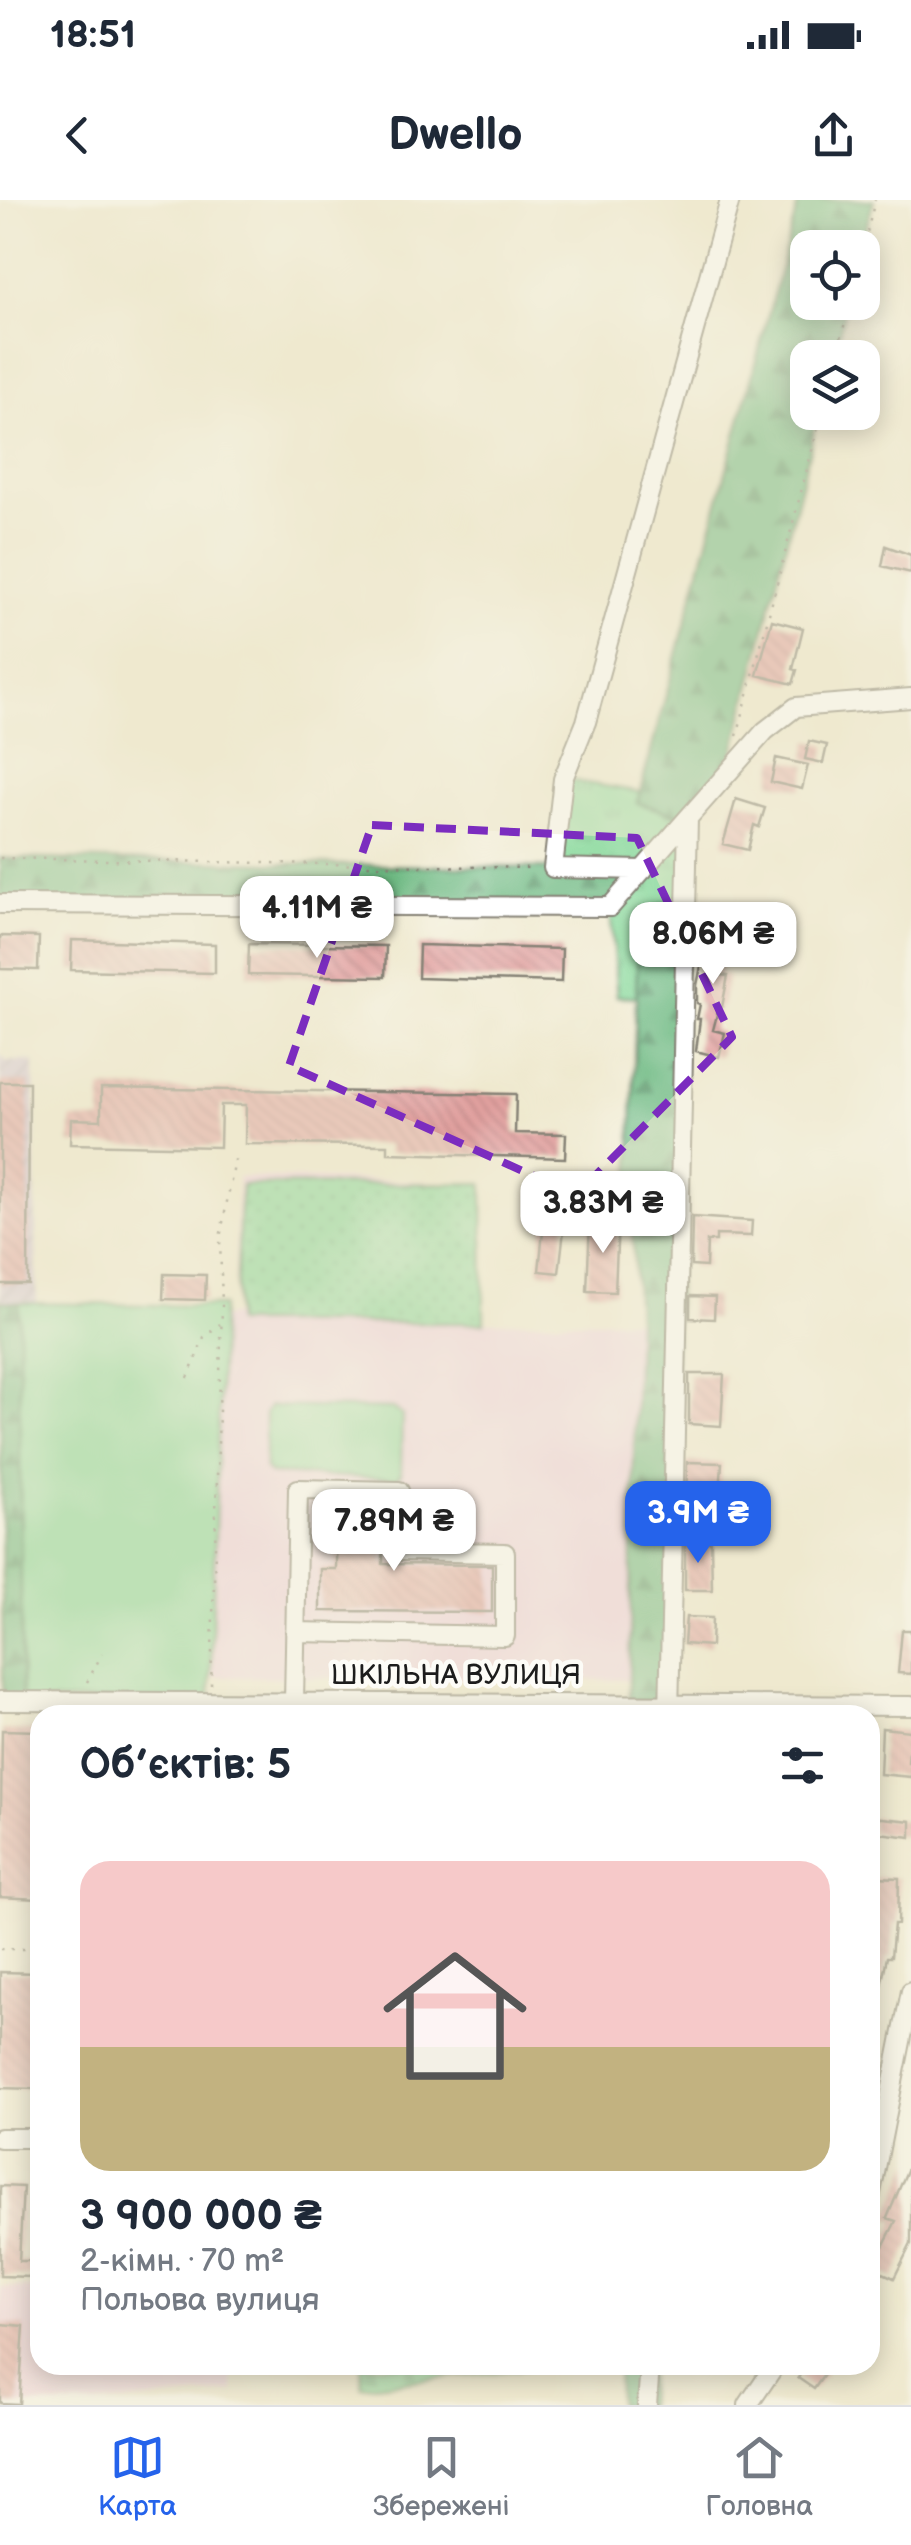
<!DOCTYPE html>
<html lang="uk">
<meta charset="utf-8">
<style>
body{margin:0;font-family:"Balsamiq Sans",sans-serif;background:#f6f6f7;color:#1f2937;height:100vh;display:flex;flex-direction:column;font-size:38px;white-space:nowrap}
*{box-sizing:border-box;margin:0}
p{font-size:32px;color:#747a83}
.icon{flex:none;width:55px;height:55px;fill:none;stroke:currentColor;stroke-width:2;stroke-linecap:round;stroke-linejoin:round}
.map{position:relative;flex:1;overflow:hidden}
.sheet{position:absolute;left:30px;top:1505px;width:850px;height:670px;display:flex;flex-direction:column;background:#fff;border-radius:30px;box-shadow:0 5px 25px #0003}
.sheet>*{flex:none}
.tools{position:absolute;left:790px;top:30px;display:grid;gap:20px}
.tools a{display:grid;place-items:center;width:90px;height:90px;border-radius:20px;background:#fff;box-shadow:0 5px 25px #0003;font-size:50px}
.price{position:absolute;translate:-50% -85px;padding:0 22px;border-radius:20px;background:#fff;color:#222;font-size:32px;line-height:65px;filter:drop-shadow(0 2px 5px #0008)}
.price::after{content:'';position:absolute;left:50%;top:60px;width:30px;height:22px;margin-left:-15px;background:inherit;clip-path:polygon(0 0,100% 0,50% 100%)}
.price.current{background:#2563eb;color:#fff}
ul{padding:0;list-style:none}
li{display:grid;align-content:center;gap:20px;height:530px;padding:0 50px}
li span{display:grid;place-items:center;height:310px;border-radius:30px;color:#555}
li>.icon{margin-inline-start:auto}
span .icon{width:180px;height:180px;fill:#fffc;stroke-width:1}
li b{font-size:42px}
h2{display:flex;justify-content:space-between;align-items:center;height:120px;padding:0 50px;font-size:42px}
.status{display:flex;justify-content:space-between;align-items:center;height:70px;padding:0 50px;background:#fff;direction:ltr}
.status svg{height:28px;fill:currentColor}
header{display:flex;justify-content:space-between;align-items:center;height:130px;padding:0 50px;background:#fff;font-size:45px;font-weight:800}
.dock{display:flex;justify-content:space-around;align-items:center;height:140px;border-top:2px solid #e0e1e3;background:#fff;font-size:28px;color:#747a83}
.dock a{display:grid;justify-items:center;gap:5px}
.dock .current{color:#2563eb}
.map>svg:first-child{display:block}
.built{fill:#f1d0e3}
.industrial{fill:url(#industrial-furrows)}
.grass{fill:url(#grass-tufts);stroke:#507a5a;stroke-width:2.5}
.forest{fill:url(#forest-firs);stroke:#446a4e;stroke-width:2.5}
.cemetery{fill:url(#cemetery-stones);stroke:#507a5a;stroke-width:2.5}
.park{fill:#84d798;stroke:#507a5a;stroke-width:2.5}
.garden{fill:url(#garden-dots);stroke:#507a5a;stroke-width:2.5}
.building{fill:url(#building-back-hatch)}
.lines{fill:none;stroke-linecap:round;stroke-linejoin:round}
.minor-casing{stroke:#868276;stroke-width:22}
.path{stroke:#868276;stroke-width:2.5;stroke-dasharray:2.5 8;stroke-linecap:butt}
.minor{stroke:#fff;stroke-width:18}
.marked{fill:none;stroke:#7b2cbf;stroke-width:8;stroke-dasharray:20 12;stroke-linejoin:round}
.labels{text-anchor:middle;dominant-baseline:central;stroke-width:9;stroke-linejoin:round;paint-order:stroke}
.street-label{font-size:28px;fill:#1c1c1c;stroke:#fdfcf7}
</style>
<div class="status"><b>18:51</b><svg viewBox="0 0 49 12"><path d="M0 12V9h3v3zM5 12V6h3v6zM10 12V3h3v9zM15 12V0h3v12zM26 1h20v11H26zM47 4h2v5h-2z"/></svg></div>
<header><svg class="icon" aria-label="back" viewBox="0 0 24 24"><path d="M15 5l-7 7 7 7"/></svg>Dwello<svg class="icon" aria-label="share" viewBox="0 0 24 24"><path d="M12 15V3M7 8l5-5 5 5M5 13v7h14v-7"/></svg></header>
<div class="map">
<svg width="911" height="2205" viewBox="0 0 911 2205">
<defs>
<pattern id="industrial-furrows" width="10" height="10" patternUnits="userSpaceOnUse" patternTransform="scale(2.5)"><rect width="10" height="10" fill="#cebed1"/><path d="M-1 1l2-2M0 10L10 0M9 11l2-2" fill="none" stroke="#b0a3b3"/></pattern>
<pattern id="grass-tufts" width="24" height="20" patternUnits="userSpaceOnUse" patternTransform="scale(2.5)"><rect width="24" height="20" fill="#84d798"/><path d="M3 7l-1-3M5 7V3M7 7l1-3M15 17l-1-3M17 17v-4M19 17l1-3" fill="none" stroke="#71b882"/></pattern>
<pattern id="forest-firs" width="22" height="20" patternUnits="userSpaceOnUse" patternTransform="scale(2.5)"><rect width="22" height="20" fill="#6bb880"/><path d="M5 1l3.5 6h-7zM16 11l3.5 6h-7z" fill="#579568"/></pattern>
<pattern id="cemetery-stones" width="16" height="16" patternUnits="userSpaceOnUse" patternTransform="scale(2.5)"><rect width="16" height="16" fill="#84d798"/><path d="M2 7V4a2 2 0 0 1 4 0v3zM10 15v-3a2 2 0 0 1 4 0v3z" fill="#71b882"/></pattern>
<pattern id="garden-dots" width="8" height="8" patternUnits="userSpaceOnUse" patternTransform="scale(2.5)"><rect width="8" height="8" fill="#84d798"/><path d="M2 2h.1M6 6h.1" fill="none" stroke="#71b882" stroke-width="1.8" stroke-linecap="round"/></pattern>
<pattern id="building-back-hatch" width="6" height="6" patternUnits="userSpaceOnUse" patternTransform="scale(2.5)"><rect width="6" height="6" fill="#e1a09f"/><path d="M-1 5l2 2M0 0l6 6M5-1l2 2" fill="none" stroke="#c08988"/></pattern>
</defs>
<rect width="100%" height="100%" fill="#fdfcf7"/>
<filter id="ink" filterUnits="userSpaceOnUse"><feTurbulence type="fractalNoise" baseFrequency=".01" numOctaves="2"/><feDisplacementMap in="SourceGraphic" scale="20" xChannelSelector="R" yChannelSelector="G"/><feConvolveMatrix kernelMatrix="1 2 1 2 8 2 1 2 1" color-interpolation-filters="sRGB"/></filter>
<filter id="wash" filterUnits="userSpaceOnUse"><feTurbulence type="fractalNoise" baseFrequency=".0048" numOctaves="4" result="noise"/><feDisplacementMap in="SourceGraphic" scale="40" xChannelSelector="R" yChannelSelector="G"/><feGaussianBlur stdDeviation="2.25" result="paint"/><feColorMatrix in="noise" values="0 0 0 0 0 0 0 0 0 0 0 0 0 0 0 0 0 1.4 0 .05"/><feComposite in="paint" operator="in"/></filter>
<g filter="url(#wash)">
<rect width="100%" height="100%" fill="#efe9cf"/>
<path class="built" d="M238 977 483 983 484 1122 637 1120 629 1480 213 1477 219 1118 234 1115Z
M0 2087 40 2088V2165H231L234 2192 92 2205H0Z"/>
<path class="industrial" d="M0 855 6 861H34L37 1102 0 1101Z"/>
<path class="grass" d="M563 579 640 592 637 603 688 618 684 695 639 713 636 797 617 796 610 707 553 668Z
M364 1503H630L628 1515H370Z"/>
<path class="forest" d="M799 0H874L861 47 808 48V102L847 103 833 157 808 158V212L819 213 729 572 688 618 637 603Z
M0 658 643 670 610 707 0 704Z
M687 696 666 1515H628L637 1120 630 985 639 713Z
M0 1101 19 1103 22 1501H3Z
M617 2165H650L647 2205H618Z"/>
<path class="cemetery" d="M361 2165H564L362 2186Z"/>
<path class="park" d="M19 1103 222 1106 210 1502 22 1501Z
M270 1206 395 1209 402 1215 401 1274 396 1279 271 1274 265 1269V1213Z"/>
<path class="garden" d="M483 983 484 1123H235L241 985Z"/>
<g id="blocks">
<path class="building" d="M886 346 911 355V373L882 366Z
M772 420 803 428 793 469 797 470 793 484 757 475Z
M809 541 827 545 823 563 805 559Z
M776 558 808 565 802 589 771 582Z
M736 599 765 608 759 627 754 625 748 650 723 644Z
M711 720 736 725 732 744 726 743 720 775 728 776 722 807H719L713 830 725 833 719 857 696 851 700 819H697L700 804 697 803V785Z
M0 736 39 737 38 770 0 769Z
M72 740 215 744V773L71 770Z
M249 744 386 746 385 777 248 775Z
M419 745 562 749 561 782 418 778Z
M0 882H29L28 1084H0Z
M101 888 516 894 515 933 566 934 565 958 388 953V945L245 944 246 905H221L220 947 70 944 71 919 101 920Z
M545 1011 566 1013 559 1073 539 1071Z
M692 1017 752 1021 751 1036 716 1035V1041H707L706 1067 691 1066Z
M590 1020 618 1021 615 1092 587 1091Z
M164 1074 206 1075 205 1100 163 1099Z
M690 1096 715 1097 714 1119 690 1118Z
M689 1174H724L721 1226 689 1224Z
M687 1262 722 1263 720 1293H715L714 1315 686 1314Z
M337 1302 383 1303V1364L492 1365V1412L320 1411V1369H336Z
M429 1320 453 1321V1339L428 1338Z
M685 1341 711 1342 712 1390H685Z
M686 1417 712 1418 711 1446 684 1444Z
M902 1430H911V1474L898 1473Z
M882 1528 911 1531 908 1562H911V1577L880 1574Z
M2 1530 40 1531 38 1699 0 1697Z
M872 1617 911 1621V1637L871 1632Z
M875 1677 899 1678 898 1724H894L891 1757H887L881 1786 870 1784Z
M0 1772 39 1773 36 1889 0 1888Z
M911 1961V2044L894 2078 872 2068 896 2021 887 2018Z
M0 1986 23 1987 19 2061H31V2077L0 2076Z
M0 2124 24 2126 19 2204 0 2203Z
M807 2165H815L826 2172 814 2189 798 2178Z"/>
</g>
</g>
<g filter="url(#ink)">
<use href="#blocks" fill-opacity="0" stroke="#868276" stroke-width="2.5"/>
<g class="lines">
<g class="minor-casing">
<path id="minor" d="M643 670 553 668 563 579 586 522 730 0
M0 704 610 707 688 618
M0 1501 911 1506
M294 1502 298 1289 399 1291V1351L505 1353V1436L295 1432
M669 1515 688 618 765 531 796 507 911 498
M0 1938H40
M870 1998 911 1791
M647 2205 650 2165
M748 2205 775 2165"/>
</g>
<path class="path" d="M862 52 875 0
M836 158 850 102
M737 536 822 212
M0 658 533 668
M188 1178 204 1137 220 1124
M87 1482 102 1454
M211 1485 222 1106 220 1038 236 955
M0 1749H40"/>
<use href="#minor" class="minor"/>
</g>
</g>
<path d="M0 0H911V2205H0ZM372 625 637 638 732 837 576 995 289 866Z" fill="#efe9cf" fill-opacity=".55" fill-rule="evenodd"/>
<path class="marked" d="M372 625 637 638 732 837 576 995 289 866Z"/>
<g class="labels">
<g class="street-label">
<text x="456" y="1475">ШКІЛЬНА ВУЛИЦЯ</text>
</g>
</g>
</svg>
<div class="tools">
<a><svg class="icon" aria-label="locate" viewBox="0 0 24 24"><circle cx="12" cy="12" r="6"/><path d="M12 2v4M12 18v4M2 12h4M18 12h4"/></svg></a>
<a><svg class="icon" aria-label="layers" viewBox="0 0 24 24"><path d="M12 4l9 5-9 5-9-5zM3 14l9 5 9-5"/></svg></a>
</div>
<b class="price" style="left:317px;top:761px">4.11M ₴</b>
<b class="price" style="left:713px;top:787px">8.06M ₴</b>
<b class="price" style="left:603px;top:1056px">3.83M ₴</b>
<b class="price current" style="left:698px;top:1366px">3.9M ₴</b>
<b class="price" style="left:394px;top:1374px">7.89M ₴</b>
<section class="sheet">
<h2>Об’єктів: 5<svg class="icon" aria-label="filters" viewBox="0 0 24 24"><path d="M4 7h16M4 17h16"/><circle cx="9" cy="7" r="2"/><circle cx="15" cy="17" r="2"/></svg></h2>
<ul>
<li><span style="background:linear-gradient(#f6c9c9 60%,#c2b280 0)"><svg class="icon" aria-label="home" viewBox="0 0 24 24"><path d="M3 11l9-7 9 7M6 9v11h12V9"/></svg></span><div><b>3 900 000 ₴</b><p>2-кімн. · 70 m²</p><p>Польова вулиця</p></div></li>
</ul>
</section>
</div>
<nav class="dock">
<a class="current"><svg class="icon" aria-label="map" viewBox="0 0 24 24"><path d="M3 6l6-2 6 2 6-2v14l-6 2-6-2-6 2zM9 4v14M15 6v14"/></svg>Карта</a>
<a><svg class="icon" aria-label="saved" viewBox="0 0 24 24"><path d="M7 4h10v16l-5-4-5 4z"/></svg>Збережені</a>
<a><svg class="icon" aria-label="home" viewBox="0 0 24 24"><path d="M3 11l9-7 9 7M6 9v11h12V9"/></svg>Головна</a>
</nav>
